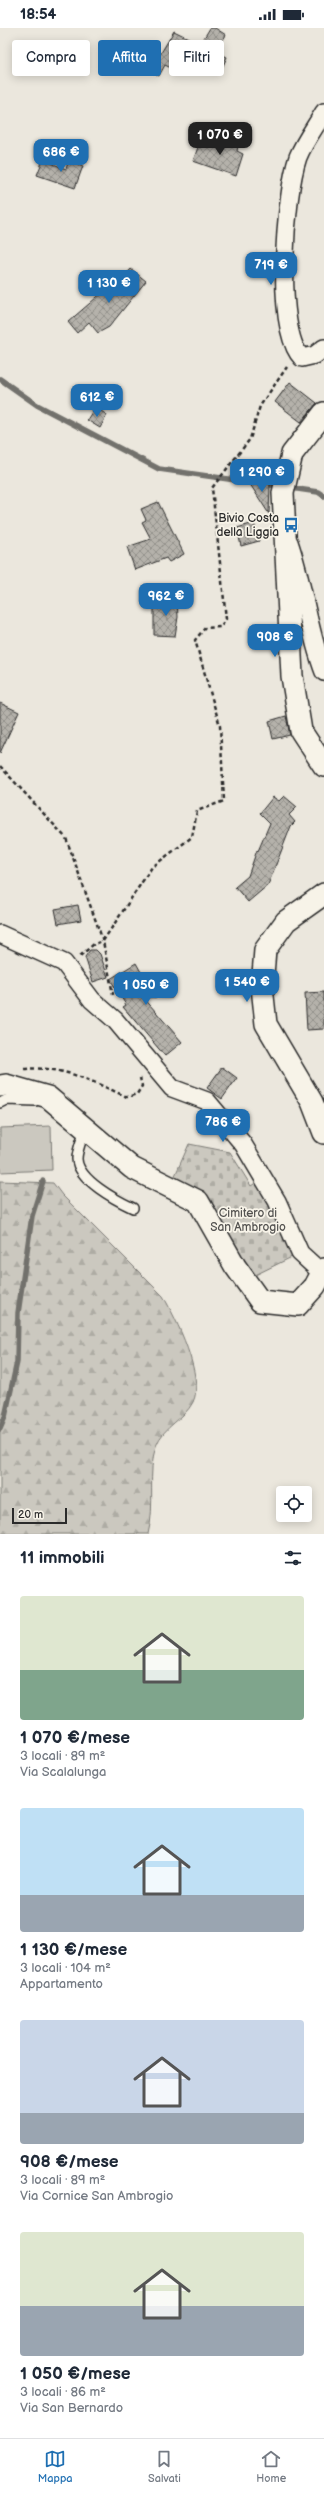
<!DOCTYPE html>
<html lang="it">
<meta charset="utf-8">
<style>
body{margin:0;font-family:"Balsamiq Sans",sans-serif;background:#f2f2f3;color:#1f2937;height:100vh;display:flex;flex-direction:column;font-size:15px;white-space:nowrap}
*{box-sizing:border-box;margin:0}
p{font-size:13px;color:#747a83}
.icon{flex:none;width:22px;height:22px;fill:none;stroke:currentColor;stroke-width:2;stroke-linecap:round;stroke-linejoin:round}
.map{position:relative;height:1506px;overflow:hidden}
.details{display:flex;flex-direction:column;background:#fff;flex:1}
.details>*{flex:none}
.guide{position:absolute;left:12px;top:12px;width:300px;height:36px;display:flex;gap:8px}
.controls{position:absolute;left:276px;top:1458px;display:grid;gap:8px}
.controls a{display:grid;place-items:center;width:36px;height:36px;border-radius:4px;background:#fff;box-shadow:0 2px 10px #0003;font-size:20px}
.scale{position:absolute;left:12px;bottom:10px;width:55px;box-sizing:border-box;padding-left:4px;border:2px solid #2b2b2b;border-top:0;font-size:11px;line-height:14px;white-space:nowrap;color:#2b2b2b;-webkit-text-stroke:3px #f7f3e8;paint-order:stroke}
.price{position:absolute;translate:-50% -34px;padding:0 9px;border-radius:8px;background:#1f6fb2;color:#fff;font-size:13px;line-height:26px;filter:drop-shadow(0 1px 2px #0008)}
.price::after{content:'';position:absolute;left:50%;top:24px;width:12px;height:9px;margin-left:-6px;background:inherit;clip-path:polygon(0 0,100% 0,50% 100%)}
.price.current{background:#222;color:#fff}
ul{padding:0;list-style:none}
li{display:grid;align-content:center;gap:8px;height:212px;padding:0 20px}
li span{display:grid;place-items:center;height:124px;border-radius:4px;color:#555}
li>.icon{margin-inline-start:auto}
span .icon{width:72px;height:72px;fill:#fffc;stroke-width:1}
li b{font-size:17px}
h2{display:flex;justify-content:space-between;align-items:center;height:48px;padding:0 20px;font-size:17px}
.pill{padding:0 14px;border-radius:4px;background:#fff;box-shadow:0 2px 10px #0003;font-size:14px;line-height:36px}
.pill.current{background:#1f6fb2;color:#fff}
.status{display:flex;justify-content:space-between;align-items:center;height:28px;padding:0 20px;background:#fff;direction:ltr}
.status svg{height:11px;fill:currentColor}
.menu{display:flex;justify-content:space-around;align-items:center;height:56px;border-top:1px solid #e0e1e3;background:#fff;font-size:11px;color:#747a83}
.menu a{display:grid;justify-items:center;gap:2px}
.menu .current{color:#1f6fb2}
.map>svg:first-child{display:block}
.forest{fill:url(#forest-firs);stroke:#7b7a75}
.cemetery{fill:url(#cemetery-stones);stroke:#7b7a75}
.garden{fill:#cbc8bf;stroke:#7b7a75}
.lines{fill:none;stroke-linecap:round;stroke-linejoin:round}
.stream{stroke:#72716c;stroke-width:5.5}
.building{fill:url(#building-cross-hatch);stroke:#2b2b2b}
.service-casing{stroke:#2b2b2b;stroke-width:12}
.minor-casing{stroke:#2b2b2b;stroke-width:20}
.tertiary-casing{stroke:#2b2b2b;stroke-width:24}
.path{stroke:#2b2b2b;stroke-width:2.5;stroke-dasharray:4 3;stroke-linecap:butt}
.service{stroke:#f7f3e8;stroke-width:9}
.minor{stroke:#f7f3e8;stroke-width:17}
.tertiary{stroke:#f7f3e8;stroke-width:21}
.labels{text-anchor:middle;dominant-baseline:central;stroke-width:3.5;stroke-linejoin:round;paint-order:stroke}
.poi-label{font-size:12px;fill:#2b2b2b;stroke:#f7f3e8;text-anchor:end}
.park-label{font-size:12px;fill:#535250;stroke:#f7f3e8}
</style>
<div class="status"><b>18:54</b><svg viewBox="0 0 49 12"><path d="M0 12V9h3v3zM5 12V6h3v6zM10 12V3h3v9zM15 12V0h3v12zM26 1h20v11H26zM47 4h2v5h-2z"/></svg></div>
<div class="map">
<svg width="324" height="1506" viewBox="0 0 324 1506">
<defs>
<pattern id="forest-firs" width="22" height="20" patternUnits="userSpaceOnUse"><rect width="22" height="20" fill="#cbc8bf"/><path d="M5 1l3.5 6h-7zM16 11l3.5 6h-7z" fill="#aeaca4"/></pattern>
<pattern id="cemetery-stones" width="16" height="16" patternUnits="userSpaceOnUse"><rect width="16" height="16" fill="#cbc8bf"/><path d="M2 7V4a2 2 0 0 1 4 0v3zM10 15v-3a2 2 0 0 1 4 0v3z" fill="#aeaca4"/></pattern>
<pattern id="building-cross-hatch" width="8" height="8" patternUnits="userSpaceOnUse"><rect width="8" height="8" fill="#b5b2ab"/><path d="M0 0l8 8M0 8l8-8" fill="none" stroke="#93918b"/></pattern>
</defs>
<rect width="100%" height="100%" fill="#ebe7dd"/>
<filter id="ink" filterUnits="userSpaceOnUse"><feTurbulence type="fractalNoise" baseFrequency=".025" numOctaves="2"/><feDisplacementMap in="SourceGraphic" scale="8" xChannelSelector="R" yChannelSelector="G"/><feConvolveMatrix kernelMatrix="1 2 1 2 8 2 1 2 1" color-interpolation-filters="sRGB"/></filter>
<g filter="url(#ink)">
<path class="forest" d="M0 1153 53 1155 62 1167 163 1268C176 1290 205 1350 193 1374 184 1392 164 1397 156 1418 147 1444 156 1477 148 1506H0Z"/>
<path class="cemetery" d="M189 1116 230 1124 251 1158 263 1150 300 1225 245 1252 198 1173 170 1159Z"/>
<path class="garden" d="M51 1098 52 1142 0 1144V1100Z"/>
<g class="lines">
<path class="stream" d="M0 351 37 377 159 441 256 455
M264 456 318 464 324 468
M0 1401 5 1389 17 1334 18 1285 32 1188 43 1153"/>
</g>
<path class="building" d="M210 0H215L226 7 218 20 204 10Z
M174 3 227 29 222 40 196 29 186 48 165 37 159 48 145 41 151 27 158 30Z
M227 109 239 113 237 123 243 126 236 148 193 133 201 111 224 119Z
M43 132 66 141 69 132 83 138 75 160 37 147Z
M131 241 146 253 109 299 98 305 89 294 77 305 68 294 111 257 114 259Z
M290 354 317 375 301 394 275 374Z
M95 379 107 387 100 400 87 392Z
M248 453 270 456 269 486Z
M158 474 184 526 169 534 166 530 135 542 127 519 151 511 142 494 146 492 141 481Z
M254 495 259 513 241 518 237 500Z
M177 570 178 589 175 608 154 607V573Z
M0 675 19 684 0 725Z
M286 688 290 707 273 711 269 693Z
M284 768 297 779 289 787 295 794 291 798 268 857 248 874 235 859 248 848 257 822 258 823 270 795 260 785 273 769 279 773Z
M78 877 81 892 58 896 55 881Z
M90 922H96L100 926 108 949 93 954 85 929Z
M136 935 146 953 173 954 172 970 143 969 182 1014 165 1028 123 979 126 977 110 951Z
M324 964V1001L307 1002 305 965Z
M222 1039 237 1050 222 1071 207 1060Z"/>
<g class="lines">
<g class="service-casing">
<path id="service" d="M0 1075 6 1072 35 1073
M85 1101C83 1109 77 1121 77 1131 78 1152 116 1172 133 1180"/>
</g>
<g class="minor-casing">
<path id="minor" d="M324 84C316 98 304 114 298 129 285 166 274 302 302 330L315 327 324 320
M289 514C304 557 308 602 324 644
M0 906 64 935 92 972 115 992 172 1060 207 1073 243 1116 277 1173 300 1225 324 1247"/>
</g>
<g class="tertiary-casing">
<path id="tertiary" d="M324 385 292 426 283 465 292 648 301 703 324 738
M324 866 286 893 265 922 262 959 266 996 312 1074 324 1105
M0 1058 6 1057 48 1069 132 1140 198 1173 235 1238 260 1273 298 1277 315 1258 324 1241"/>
</g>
<path class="path" d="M0 738 66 810 103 913 113 967
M103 913 152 839 192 809 197 783 224 773 220 698 195 612 205 600 221 599 226 591 212 460 250 411 260 378 287 339
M80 928 94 916 103 913
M24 1041C61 1037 94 1054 127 1069L137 1066 142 1058 140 1050"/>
<use href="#service" class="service"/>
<use href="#minor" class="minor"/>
<use href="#tertiary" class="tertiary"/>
</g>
</g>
<defs>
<g id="bus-bare" transform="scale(1.2)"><path d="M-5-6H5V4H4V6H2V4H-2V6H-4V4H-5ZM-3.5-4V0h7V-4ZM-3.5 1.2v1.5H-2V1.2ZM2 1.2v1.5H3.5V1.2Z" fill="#1f6fb2" stroke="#f7f3e8" stroke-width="2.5" paint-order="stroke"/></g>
</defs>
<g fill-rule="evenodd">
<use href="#bus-bare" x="291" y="497"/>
</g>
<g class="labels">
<g class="poi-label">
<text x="279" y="490">Bivio Costa<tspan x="279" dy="14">della Liggia</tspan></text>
</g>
<g class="park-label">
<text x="248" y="1185">Cimitero di<tspan x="248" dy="14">San Ambrogio</tspan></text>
</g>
</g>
</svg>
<div class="controls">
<a><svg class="icon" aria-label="locate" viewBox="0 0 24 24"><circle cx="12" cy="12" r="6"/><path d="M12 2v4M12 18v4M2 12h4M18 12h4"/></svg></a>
</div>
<div class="scale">20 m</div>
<b class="price current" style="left:220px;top:128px">1 070 €</b>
<b class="price" style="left:61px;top:145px">686 €</b>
<b class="price" style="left:271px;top:258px">719 €</b>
<b class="price" style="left:109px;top:276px">1 130 €</b>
<b class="price" style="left:97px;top:390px">612 €</b>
<b class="price" style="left:262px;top:465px">1 290 €</b>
<b class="price" style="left:166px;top:589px">962 €</b>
<b class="price" style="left:275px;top:630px">908 €</b>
<b class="price" style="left:247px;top:975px">1 540 €</b>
<b class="price" style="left:146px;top:978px">1 050 €</b>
<b class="price" style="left:223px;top:1115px">786 €</b>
<div class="guide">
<a class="pill">Compra</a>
<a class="pill current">Affitta</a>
<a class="pill">Filtri</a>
</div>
</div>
<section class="details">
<h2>11 immobili<svg class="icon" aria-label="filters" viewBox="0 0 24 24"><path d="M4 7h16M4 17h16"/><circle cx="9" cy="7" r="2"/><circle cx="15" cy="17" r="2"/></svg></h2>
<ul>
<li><span style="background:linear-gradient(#dfe7d0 60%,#7fa58c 0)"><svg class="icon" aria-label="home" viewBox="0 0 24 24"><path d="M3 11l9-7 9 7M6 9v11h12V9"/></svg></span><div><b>1 070 €/mese</b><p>3 locali · 89 m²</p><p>Via Scalalunga</p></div></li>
<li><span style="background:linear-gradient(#bfe0f5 70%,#9aa5b1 0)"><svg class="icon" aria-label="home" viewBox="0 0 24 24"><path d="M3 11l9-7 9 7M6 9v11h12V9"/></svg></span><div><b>1 130 €/mese</b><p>3 locali · 104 m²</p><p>Appartamento</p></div></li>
<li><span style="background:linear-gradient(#c9d6e8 75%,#9aa5b1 0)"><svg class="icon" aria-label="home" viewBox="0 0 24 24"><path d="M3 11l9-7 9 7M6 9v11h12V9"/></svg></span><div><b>908 €/mese</b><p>3 locali · 89 m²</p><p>Via Cornice San Ambrogio</p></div></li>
<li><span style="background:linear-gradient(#dfe7d0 60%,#9aa5b1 0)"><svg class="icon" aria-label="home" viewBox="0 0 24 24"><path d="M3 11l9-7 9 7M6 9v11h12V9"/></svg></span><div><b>1 050 €/mese</b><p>3 locali · 86 m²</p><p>Via San Bernardo</p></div></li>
</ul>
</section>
<nav class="menu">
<a class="current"><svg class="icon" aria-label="map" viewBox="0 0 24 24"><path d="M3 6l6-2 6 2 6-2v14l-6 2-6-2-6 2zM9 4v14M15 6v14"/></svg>Mappa</a>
<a><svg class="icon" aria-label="saved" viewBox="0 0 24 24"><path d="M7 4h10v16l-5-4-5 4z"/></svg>Salvati</a>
<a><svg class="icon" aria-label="home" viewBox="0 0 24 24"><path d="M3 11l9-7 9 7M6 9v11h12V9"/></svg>Home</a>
</nav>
